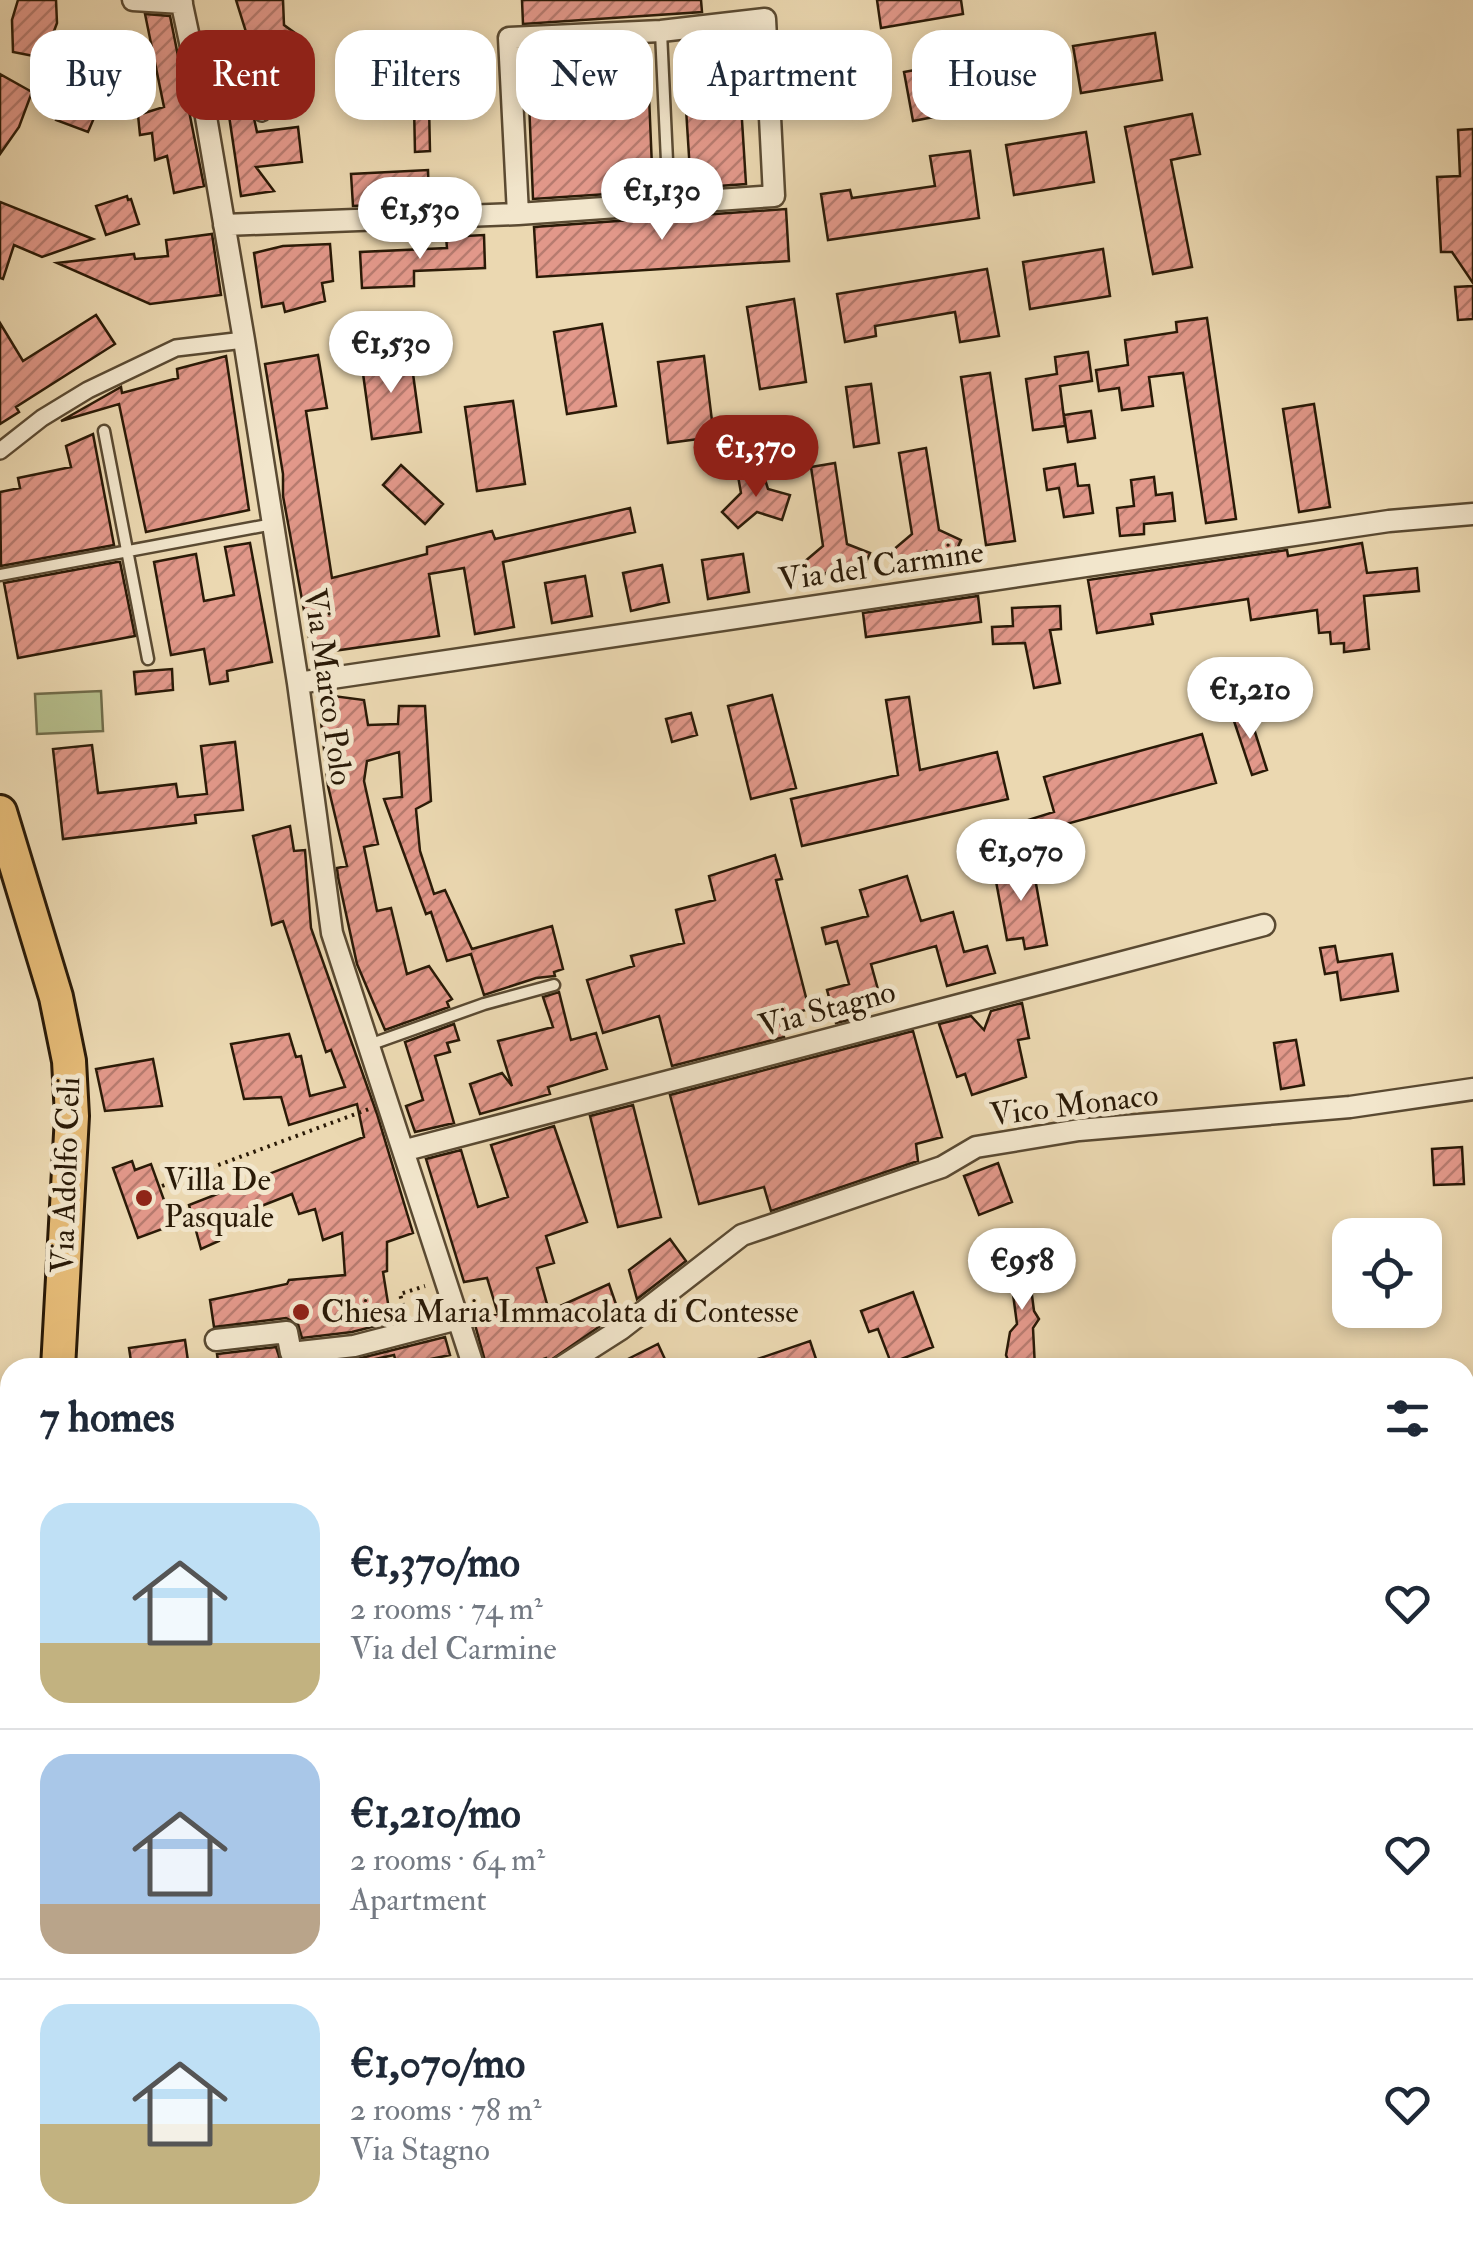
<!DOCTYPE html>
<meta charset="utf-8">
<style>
body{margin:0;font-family:"IM FELL Double Pica",serif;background:#f2f2f3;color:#1f2937;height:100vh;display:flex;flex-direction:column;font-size:38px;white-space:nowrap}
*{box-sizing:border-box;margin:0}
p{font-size:32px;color:#747a83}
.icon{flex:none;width:55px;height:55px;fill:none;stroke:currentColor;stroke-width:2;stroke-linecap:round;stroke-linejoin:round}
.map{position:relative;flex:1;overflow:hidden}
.drawer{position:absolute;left:0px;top:1358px;width:1475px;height:892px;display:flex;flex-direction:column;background:#fff;border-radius:30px 30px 0 0;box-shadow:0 5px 15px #0003}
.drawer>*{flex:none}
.top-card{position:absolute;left:30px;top:30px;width:1415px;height:90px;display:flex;gap:20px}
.controls{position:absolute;left:1332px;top:1218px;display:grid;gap:20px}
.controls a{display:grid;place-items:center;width:110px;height:110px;border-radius:20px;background:#fff;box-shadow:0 5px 15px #0003;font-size:50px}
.price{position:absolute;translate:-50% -85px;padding:0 22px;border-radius:35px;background:#fff;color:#222;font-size:32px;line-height:65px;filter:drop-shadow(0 2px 5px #0008)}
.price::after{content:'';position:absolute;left:50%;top:60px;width:30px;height:22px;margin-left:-15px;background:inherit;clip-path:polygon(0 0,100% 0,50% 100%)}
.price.on{background:#8f2418;color:#fff}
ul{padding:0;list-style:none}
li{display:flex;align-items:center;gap:30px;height:250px;padding:0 40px}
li+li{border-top:2px solid #e0e1e3}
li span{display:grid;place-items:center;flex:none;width:280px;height:200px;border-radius:30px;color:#555}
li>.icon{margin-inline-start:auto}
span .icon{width:120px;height:120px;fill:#fffc;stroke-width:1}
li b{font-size:42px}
h2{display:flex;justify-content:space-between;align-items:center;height:120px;padding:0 40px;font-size:42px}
.pill{padding:0 35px;border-radius:30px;background:#fff;box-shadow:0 5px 15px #0003;font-size:35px;line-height:90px}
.pill.on{background:#8f2418;color:#fff}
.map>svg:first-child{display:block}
.green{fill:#b6bf8d;stroke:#706c4a;stroke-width:2.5}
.building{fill:url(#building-hatch);stroke:#2a1a07;stroke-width:2.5}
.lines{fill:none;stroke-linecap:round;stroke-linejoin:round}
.service-casing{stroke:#5a4a32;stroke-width:15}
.pedestrian-casing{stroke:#5a4a32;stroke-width:20}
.minor-casing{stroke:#5a4a32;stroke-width:25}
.primary-casing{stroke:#2a1a07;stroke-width:38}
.path{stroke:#2a1a07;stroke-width:4;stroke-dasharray:2.5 5;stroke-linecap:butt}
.service{stroke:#f2e6cc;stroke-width:10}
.pedestrian{stroke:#f2e6cc;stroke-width:15}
.minor{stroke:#f2e6cc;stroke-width:20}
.primary{stroke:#e6bc78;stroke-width:32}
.poi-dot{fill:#8f2418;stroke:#f2e6cc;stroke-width:4}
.labels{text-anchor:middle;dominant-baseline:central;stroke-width:10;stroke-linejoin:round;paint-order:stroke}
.street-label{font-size:32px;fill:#2a1a07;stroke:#f2e6cc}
.poi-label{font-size:32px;fill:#2a1a07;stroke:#f2e6cc;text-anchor:start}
</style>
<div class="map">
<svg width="1473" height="2249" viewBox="0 0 1473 2249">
<defs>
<pattern id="building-hatch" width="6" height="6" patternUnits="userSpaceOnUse" patternTransform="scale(2.5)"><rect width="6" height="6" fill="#e2988a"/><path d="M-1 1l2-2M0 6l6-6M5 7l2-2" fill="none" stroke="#b77b6f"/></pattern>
</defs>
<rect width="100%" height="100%" fill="#ebd8b1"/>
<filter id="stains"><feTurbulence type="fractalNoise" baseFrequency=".002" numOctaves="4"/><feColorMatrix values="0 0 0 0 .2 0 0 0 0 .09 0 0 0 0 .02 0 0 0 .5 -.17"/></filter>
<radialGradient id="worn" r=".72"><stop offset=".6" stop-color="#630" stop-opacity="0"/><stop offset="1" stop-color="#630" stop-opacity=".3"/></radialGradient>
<path class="green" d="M101 691 103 731 37 734 35 694Z"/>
<path class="building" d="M18 0H56L57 23 44 58 13 52 12 20Z
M236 0H283L284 25 295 33 297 90 270 93 261 43 255 36 247 35Z
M522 0H701L702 12 523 24Z
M877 0H961L963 14 881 28Z
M145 14 170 16 204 186 174 193 167 156 155 160 152 133 140 135 138 115 164 107Z
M1155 33 1162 80 1081 93 1073 46Z
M84 38 116 49 108 85 88 132 56 120 66 78Z
M407 38 411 65 389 68 385 42Z
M737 41 746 184 691 188 682 45Z
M647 48 653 191 533 199 527 52Z
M986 57 996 105 913 121 904 72Z
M241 59 257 132 298 127 302 162 256 167 274 191 241 196 221 62Z
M0 74 32 92 19 127 0 154Z
M414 106H429L430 151 415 152Z
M1192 114 1200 154 1171 160 1192 267 1153 274 1125 127Z
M1473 129V283L1452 252H1441L1437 177 1460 176 1458 130Z
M1086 132 1094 182 1014 195 1006 145Z
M970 151 979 218 828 240 821 194 850 190 852 198 935 186 930 156Z
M428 170 429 202 353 206 351 174Z
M127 196 128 200 131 199 139 224 106 235 96 206Z
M0 202 93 239 42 257 14 245 3 279 0 278Z
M786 209 789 261 537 277 534 227Z
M212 234 221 295 150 304 57 263 134 254 135 259 168 256 166 240Z
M484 235 485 268 414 271V286L362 288 360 252 447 248 446 237Z
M330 244 333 281 322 283 325 301 285 312 283 303 262 307 254 253 283 246Z
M1103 249 1110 296 1030 309 1023 262Z
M987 269 999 336 960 342 955 312 875 326 876 336 845 342 837 294Z
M1473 286V319L1458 320 1455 287Z
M794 299 806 382 760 389 747 307Z
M96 315 115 344 16 407 19 412 0 424V323L23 361Z
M1207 318 1236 519 1206 523 1183 373 1149 377 1153 406 1122 410 1119 388 1099 391 1096 370 1128 365 1125 340 1177 332 1176 322Z
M602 324 616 406 567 414 554 332Z
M410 352 421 432 372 439 361 359Z
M1088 352 1092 381 1060 386 1065 426 1033 430 1026 379 1057 374 1055 357Z
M318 355 327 408 306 411 332 578 427 554V547L492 531 495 539 630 508 635 532 503 562 514 627 475 634 464 568 429 574 439 636 312 654 283 496V474L265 364Z
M226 356 249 510 146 532 119 404 61 421 121 387 122 393 178 378 177 369Z
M704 356 714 437 668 443 658 362Z
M990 373 1015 541 986 545 961 377Z
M871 384 879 443 854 447 846 387Z
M513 401 525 484 477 491 465 407Z
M1314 404 1330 507 1299 512 1283 409Z
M1091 411 1095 438 1068 442 1064 415Z
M93 434 114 545 1 566 0 492 20 488 18 478 71 467 66 446Z
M926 448 939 530 961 540 951 562 927 551 906 568 892 551 912 534 899 453Z
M835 463 847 544 870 553 861 574 836 564 818 580 803 563 823 546 811 467Z
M1075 464 1078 486 1089 485 1093 513 1064 517 1059 488 1047 490 1044 469Z
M401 465 443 504 425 524 383 485Z
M762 470 768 489 790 495 782 520 757 512 738 528 722 512 741 493 738 476Z
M1154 477 1156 495 1172 493 1175 521 1144 524V534L1120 536 1117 508 1134 506 1131 480Z
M250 543 272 662 227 671 228 681 210 684 204 649 171 655 154 562 196 554 204 601 234 595 225 547Z
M1362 543 1367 573 1417 568 1419 591 1364 596 1369 649 1344 652V643L1331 644 1330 632 1319 633 1317 610 1251 620 1248 599 1151 614 1153 624 1097 633 1088 580 1287 550 1288 556Z
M743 554 749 592 708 599 702 560Z
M117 562H120L135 636 18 658 4 583Z
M662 565 669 602 631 611 623 573Z
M585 576 592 616 552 623 545 583Z
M978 596 981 622 866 637 863 613Z
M1060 606 1061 629 1050 630 1060 683 1034 688 1025 643 993 644 992 627 1013 626 1012 608Z
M172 669 173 690 136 694 134 672Z
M318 694 364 700 368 725 398 724 399 706H425L431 801 416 809 420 851 434 894 445 890 472 949 552 926 563 969 554 972 555 976 536 978 484 995 471 954 447 961 431 912 426 914 384 799 402 797 399 752 367 761 364 781 378 844 364 847 377 911 391 908 407 974 429 966 452 999 447 1002 449 1007 385 1030 357 964 338 877 337 868 347 866 328 786Z
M772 695 796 788 751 799 728 706Z
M909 697 920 770 997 752 1008 799 802 846 791 799 898 775 886 700Z
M1248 710 1267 770 1252 775 1232 715Z
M691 713 697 735 672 742 666 719Z
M1202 734 1216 783 1019 837 1015 824 1054 812 1044 777Z
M235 742 243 810 195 815 196 823 63 839 53 749 92 745 98 793 176 784 178 797 207 794 201 746Z
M290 826 294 851 305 850 311 928 377 1114 413 1233 387 1242V1271L383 1272 391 1322 352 1332 302 1338 298 1324 286 1318 214 1327 210 1300 287 1284 289 1280 345 1275 342 1233 323 1240 315 1209 299 1214 292 1194 218 1223 219 1241 201 1249 189 1205 364 1137 357 1104 289 1125 281 1097 244 1099 231 1044 289 1034 296 1057 301 1056 310 1096 345 1087 331 1050 326 1052 283 921 272 925 253 836Z
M775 855 782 879 776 880 809 1009 779 1017 784 1037 672 1066 659 1016 603 1033 587 980 634 966 631 956 684 943 676 910 715 900 709 876Z
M1031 856 1047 945 1025 949 1023 938 1007 940 995 876 1012 873 1009 860Z
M907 876 921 921 953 912 964 952 987 946 995 973 947 986 936 946 871 964 882 1004 856 1011 857 1018 836 1023 827 990 849 984 837 941 826 944 822 928 868 916 860 890Z
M1335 946 1338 962 1392 954 1398 991 1341 1000 1337 972 1325 974 1320 948Z
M559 992 571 1040 596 1033 607 1069 548 1087 550 1094 480 1114 470 1084 502 1073 512 1086 498 1041 553 1027 543 997Z
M1022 1003 1029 1038 1018 1040 1026 1077 972 1095 965 1074 957 1077 939 1024 971 1016 984 1030 991 1011Z
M454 1024 459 1040 447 1043 450 1052 435 1056 454 1123 415 1132 406 1106 423 1100 405 1042Z
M913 1031 942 1137 916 1144 918 1161 771 1211 764 1187 699 1204 670 1095Z
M1296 1040 1304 1085 1281 1089 1274 1043Z
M153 1059 162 1106 105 1111 96 1069Z
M633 1105 661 1217 618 1227 590 1116Z
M554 1126 587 1222 546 1236 554 1263 537 1268 549 1311 609 1284 619 1313 548 1362 546 1358 518 1368H487L474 1321 498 1314 487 1278 464 1282 426 1159 461 1150 478 1207 508 1197 491 1145Z
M1462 1147 1464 1184 1434 1185 1432 1149Z
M132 1161 135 1170 151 1164 173 1225 138 1238 113 1168Z
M998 1163 1012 1202 979 1215 964 1176Z
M670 1239 686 1261 637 1299 629 1270Z
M1007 1249H1026L1034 1311 1039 1319 1033 1328 1035 1368H1011L1006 1355 1010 1332 1017 1324Z
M913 1292 933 1347 891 1363 878 1329 869 1332 861 1311Z
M445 1337 450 1355 397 1366 394 1355 333 1368H255L254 1364 219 1368 217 1354 276 1347 281 1362 293 1367 357 1359Z
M185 1340 189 1368H132L129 1348Z
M810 1341 819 1368H740V1365Z
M658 1344 669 1368H610Z"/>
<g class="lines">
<g class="service-casing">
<path id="service" d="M661 32 669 204
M104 431 148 659
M0 575 273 524
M369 1045 484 1004 554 985"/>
</g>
<g class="pedestrian-casing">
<path id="pedestrian" d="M193 55 250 46 262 113
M0 451 42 418 88 390 176 348 244 340
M0 2117 10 2116"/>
</g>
<g class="minor-casing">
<path id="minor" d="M133 0 182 3
M181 0 206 117 244 340 298 683 332 933 474 1368
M224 225 518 214 774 196 765 19 661 31 509 38 518 214
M298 683 1389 521 1473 514
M406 1150 1264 925
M216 1340 287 1332 291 1353 354 1346 458 1319
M560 1368 621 1329 742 1235 942 1167 976 1147 1079 1130 1350 1107 1473 1089
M629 2240 630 2249
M876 2240V2249
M1018 2240 1069 2249
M289 2249 355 2240"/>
</g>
<g class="primary-casing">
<path id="primary" d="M0 812 56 997 69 1061 72 1116 58 1368
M130 2240 132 2249"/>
</g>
<path class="path" d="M162 1186 369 1109
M405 1313 400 1294 425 1286"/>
<use href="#service" class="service"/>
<use href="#pedestrian" class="pedestrian"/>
<use href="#minor" class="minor"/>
<use href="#primary" class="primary"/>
</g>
<g class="poi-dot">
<circle cx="144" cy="1198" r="10"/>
<circle cx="301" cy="1312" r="10"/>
</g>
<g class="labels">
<g class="street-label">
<text transform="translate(881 566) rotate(-8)">Via del Carmine</text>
<text transform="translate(328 687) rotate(82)">Via Marco Polo</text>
<text transform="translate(827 1009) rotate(-15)">Via Stagno</text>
<text transform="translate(1074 1105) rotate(-7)">Vico Monaco</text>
<text transform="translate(66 1175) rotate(-88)">Via Adolfo Celi</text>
</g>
<g class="poi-label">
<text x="164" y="1180">Villa De<tspan x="164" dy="37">Pasquale</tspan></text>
<text x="321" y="1312">Chiesa Maria Immacolata di Contesse</text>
</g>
</g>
<rect width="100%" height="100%" filter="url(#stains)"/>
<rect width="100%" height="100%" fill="url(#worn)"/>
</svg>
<div class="controls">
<a><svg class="icon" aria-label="locate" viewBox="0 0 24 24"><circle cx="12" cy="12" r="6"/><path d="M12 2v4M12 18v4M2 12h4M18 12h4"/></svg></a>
</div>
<b class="price" style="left:662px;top:243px">€1,130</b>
<b class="price" style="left:420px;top:262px">€1,530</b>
<b class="price" style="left:391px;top:396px">€1,530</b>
<b class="price on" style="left:756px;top:500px">€1,370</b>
<b class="price" style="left:1250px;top:742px">€1,210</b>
<b class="price" style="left:1021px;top:904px">€1,070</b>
<b class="price" style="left:1022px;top:1313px">€958</b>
<div class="top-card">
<a class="pill">Buy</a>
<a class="pill on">Rent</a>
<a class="pill">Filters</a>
<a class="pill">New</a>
<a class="pill">Apartment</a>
<a class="pill">House</a>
</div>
<section class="drawer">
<h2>7 homes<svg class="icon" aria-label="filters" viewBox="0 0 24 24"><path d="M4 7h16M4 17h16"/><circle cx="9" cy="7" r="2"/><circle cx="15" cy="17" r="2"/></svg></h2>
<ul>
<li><span style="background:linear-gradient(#bfe0f5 70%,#c2b280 0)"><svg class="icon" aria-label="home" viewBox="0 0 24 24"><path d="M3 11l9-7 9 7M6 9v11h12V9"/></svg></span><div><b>€1,370/mo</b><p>2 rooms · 74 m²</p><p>Via del Carmine</p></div><svg class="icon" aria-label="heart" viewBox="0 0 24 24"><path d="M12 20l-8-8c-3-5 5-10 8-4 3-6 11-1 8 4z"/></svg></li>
<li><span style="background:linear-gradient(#a9c7e8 75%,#b9a48a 0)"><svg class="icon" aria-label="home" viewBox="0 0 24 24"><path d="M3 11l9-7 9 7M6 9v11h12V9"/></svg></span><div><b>€1,210/mo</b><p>2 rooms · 64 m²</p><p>Apartment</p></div><svg class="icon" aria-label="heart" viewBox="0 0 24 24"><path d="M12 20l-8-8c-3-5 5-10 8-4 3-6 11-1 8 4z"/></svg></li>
<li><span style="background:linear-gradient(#bfe0f5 60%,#c2b280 0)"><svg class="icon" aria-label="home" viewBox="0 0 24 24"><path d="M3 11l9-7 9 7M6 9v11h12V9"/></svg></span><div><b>€1,070/mo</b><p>2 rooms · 78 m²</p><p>Via Stagno</p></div><svg class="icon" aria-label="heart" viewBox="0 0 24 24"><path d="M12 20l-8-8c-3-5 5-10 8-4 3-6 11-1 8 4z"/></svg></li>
</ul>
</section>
</div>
